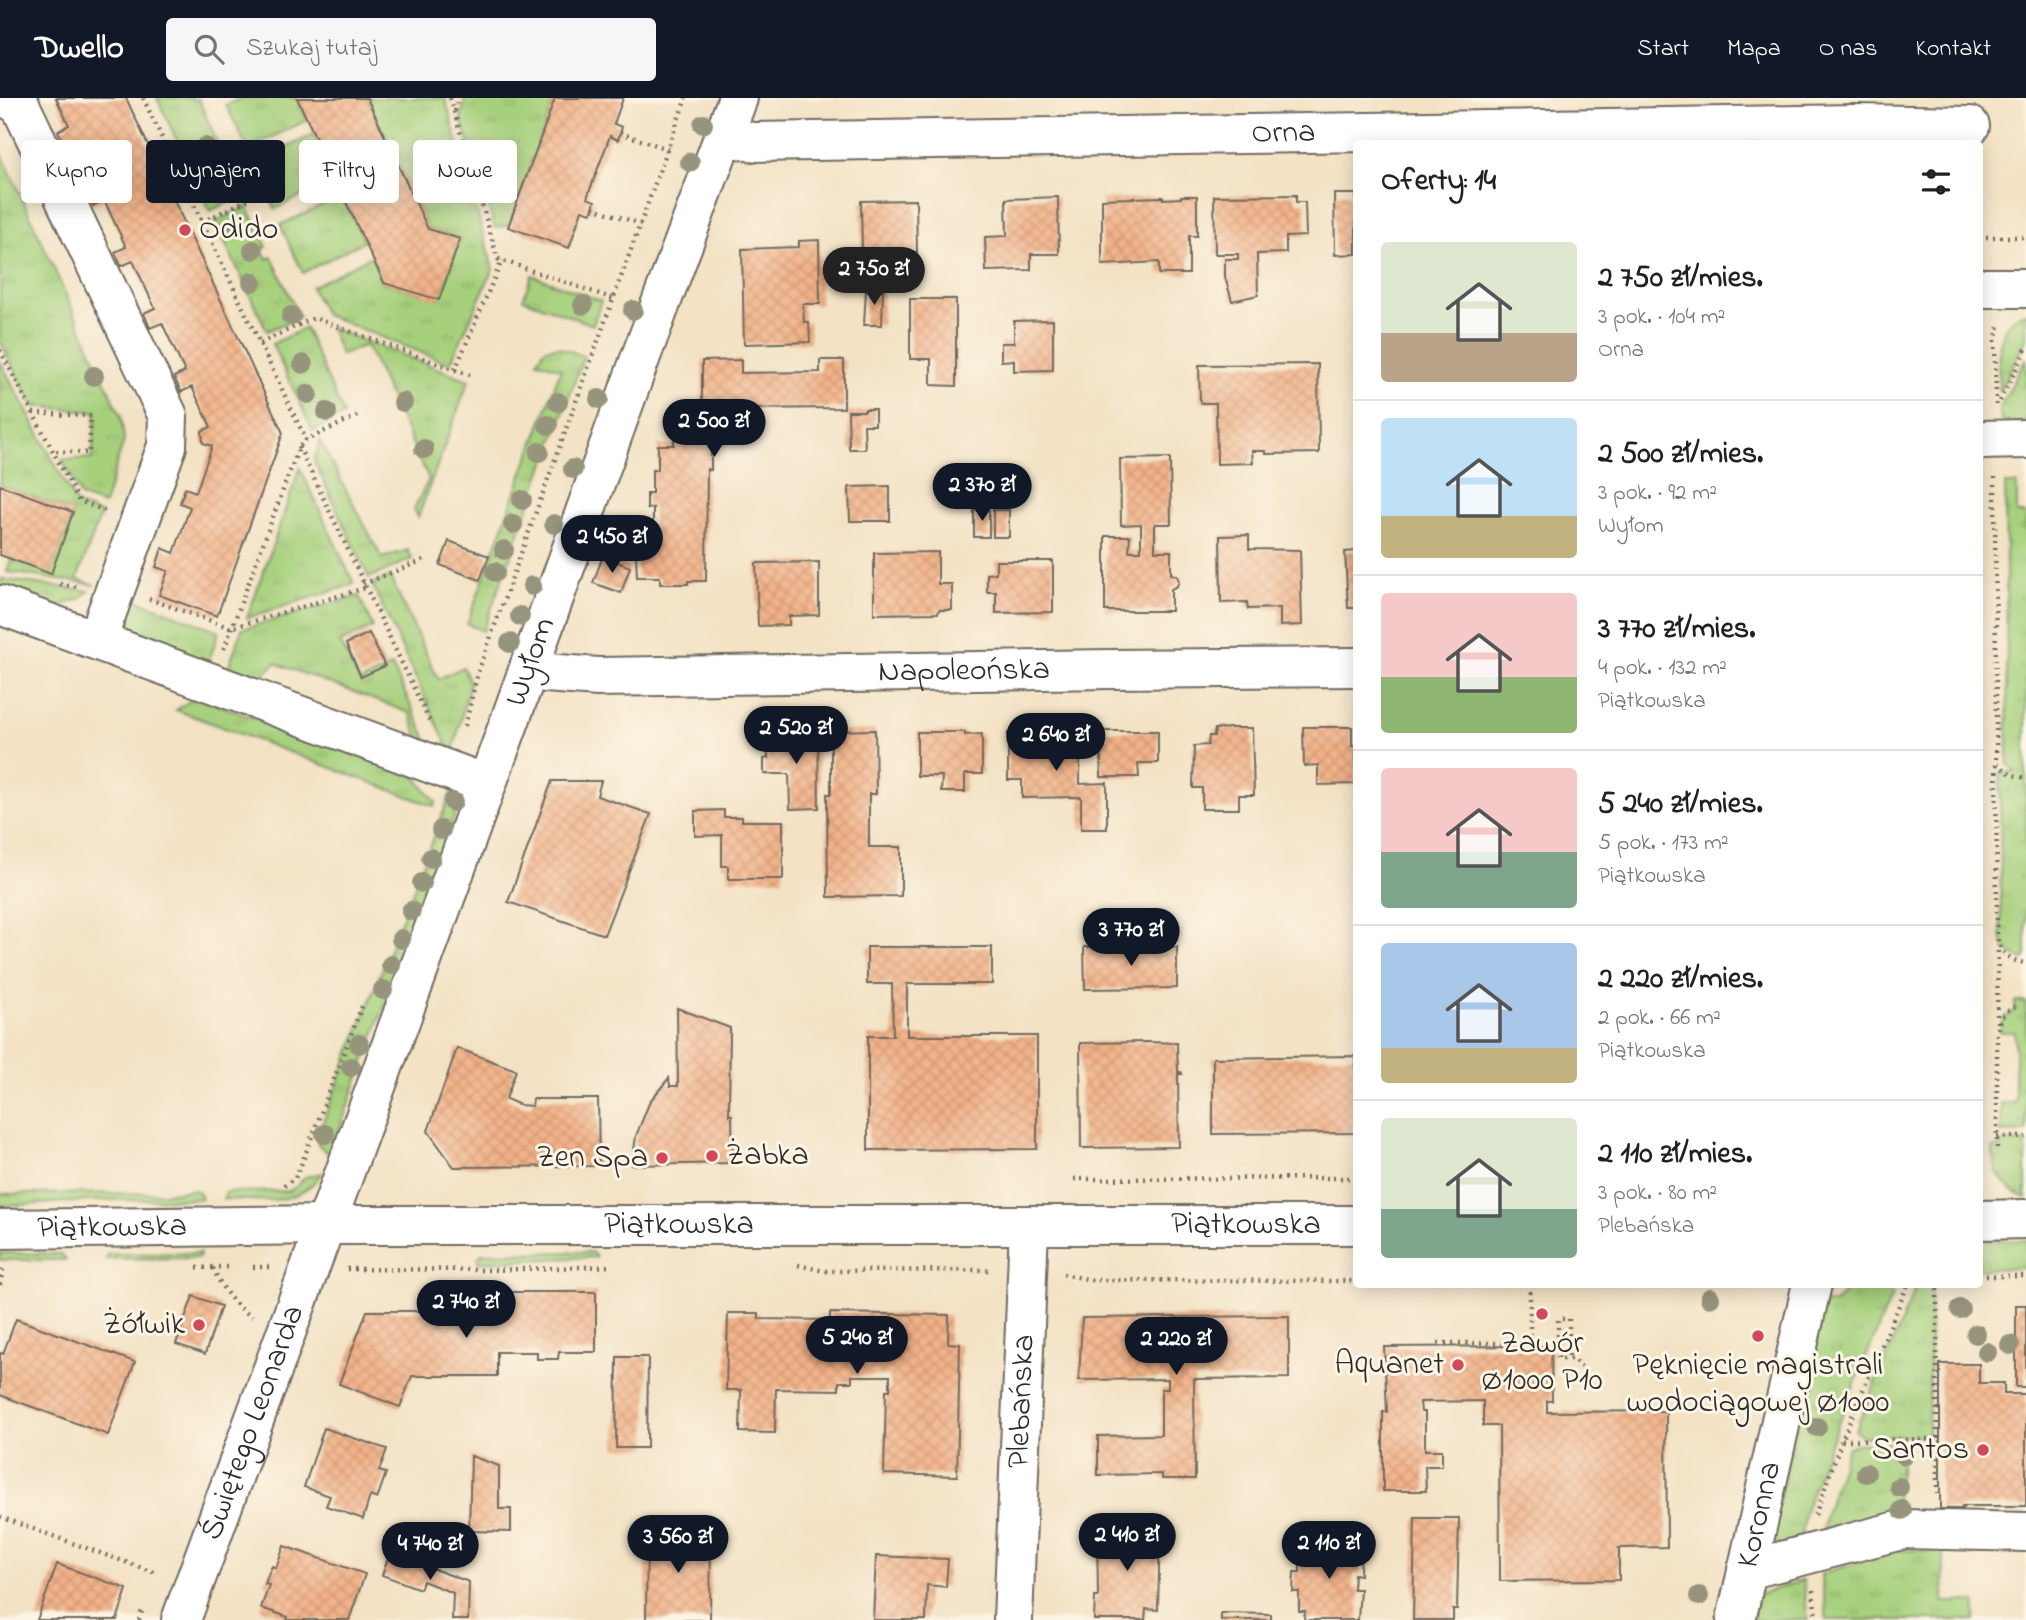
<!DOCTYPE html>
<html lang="pl">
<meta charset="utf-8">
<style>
body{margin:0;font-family:"Indie Flower",sans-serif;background:#f6f6f6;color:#202124;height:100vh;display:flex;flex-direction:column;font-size:26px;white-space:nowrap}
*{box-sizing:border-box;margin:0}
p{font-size:23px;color:#757577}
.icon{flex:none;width:38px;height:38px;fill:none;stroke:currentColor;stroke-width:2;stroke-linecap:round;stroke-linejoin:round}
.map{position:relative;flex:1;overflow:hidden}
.side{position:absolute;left:1353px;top:42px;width:630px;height:1148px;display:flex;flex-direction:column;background:#fff;border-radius:7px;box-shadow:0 4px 18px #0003}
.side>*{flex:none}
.top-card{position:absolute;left:21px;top:42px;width:665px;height:63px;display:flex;gap:14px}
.price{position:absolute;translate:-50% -60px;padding:0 16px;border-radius:24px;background:#111827;color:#fff;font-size:23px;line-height:46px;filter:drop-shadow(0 2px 4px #0008)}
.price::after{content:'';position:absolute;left:50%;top:42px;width:21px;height:16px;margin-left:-10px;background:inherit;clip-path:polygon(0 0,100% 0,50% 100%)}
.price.current{background:#222;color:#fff}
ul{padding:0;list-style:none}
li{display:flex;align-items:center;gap:21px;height:175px;padding:0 28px}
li+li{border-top:2px solid #e0e0e0}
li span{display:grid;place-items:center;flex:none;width:196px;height:140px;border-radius:7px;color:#555}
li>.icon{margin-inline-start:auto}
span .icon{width:84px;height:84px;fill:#fffc;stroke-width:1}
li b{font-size:30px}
h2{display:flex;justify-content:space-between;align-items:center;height:84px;padding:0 28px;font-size:30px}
.chip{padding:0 24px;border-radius:7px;background:#fff;box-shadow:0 4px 18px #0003;font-size:24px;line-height:63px}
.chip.current{background:#111827;color:#fff}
header{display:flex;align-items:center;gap:42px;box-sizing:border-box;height:98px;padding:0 35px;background:#111827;color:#fff}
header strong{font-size:33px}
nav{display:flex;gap:38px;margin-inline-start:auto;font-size:24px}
.search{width:490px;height:63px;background:#f6f6f6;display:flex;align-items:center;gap:18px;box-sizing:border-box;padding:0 24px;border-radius:7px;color:#757577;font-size:26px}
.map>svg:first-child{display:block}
.grass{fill:url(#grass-tufts);stroke:#687e54;stroke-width:2}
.building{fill:url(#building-cross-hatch)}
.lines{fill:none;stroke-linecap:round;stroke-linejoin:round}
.minor-casing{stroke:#716b61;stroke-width:42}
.path{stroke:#716b61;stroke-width:4.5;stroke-dasharray:2 5;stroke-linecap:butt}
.minor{stroke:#fff;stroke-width:38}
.tree{fill:#96947b}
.poi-dot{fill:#d1495b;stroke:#fcf5e5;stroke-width:2.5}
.labels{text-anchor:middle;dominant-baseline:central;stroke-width:6;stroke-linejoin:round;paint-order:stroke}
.street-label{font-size:32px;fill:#2b2b2b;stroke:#fcf5e5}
.poi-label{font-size:32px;fill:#2b2b2b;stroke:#fcf5e5;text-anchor:end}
</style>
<header>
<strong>Dwello</strong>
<div class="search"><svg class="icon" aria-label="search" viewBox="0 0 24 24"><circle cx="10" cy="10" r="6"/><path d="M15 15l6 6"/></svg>Szukaj tutaj</div>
<nav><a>Start</a><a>Mapa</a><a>O nas</a><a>Kontakt</a></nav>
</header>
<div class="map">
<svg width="2026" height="1522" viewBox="0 0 2026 1522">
<defs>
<pattern id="grass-tufts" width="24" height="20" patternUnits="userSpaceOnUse" patternTransform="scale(1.75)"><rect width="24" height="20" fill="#a6d07c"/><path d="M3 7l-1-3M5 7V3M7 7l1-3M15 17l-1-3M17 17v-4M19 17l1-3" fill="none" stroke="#8fb36b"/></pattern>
<pattern id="building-cross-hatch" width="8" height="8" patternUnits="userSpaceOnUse" patternTransform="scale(1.75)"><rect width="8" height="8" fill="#f2b288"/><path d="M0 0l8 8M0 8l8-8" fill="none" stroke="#d09976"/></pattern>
</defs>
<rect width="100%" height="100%" fill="#fcf5e5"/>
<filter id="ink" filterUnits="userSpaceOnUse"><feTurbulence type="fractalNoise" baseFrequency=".0143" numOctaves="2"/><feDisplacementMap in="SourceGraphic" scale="14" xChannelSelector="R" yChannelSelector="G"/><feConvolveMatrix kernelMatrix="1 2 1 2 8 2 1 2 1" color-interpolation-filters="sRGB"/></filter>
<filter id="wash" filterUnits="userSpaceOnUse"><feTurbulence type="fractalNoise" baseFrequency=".00686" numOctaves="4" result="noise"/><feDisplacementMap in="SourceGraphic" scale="28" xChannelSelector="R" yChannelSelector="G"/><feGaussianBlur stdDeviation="1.57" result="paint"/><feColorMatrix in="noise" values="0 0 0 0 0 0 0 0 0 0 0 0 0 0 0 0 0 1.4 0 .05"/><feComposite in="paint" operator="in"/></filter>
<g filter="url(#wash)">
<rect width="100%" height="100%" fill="#f3e2c4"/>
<path class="grass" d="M157 0H192L193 2 198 0 225 62 223 63 227 72 230 71 243 97 210 113Z
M241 0H297L307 22 248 51 226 7Z
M367 0H445L493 171 450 266 325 217 311 189 371 158 384 185 439 201 460 141 428 131Z
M465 0H555L509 127 495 130 461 21Z
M314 36 335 82 275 111 254 66Z
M0 52 121 318 124 342 104 407 81 399 62 362 92 360 96 314 33 308 0 243Z
M343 98 364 143 303 175 280 127Z
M247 108 267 149 262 151 267 161 272 159 299 219 267 233 215 124Z
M532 177 601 203 593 227 523 201Z
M2026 215V242L1999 294C1999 268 1992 221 2026 215Z
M305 230 344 317 313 333 272 246Z
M330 230 469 282 418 419 414 411 429 381 366 247 341 257Z
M551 249H558L584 258 483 533 467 526 561 271 537 263 545 251Z
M2026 260V326L2001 323 1999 311Z
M0 263 77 407 101 416 77 481 95 487 7 474 11 461 51 475 73 414 0 387Z
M320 343 382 460 408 452 412 461 369 480 314 363Z
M300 370 354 486 247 520Z
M2005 386H2017V416H2026V861C2011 859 2004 851 2001 837L2000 675 2015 674 2008 666Z
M390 479 438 581 463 569 470 584 452 658 372 486Z
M1 481 89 493 80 501 49 511 0 490Z
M359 498 373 529 340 545 360 584 392 568 433 654 422 651 410 615 275 565 252 589 225 579 242 531Z
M134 501 219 533 206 571 134 540 130 521Z
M195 599 414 677 436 704 434 708 176 612Z
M454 687 461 694V700L331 1054H326L318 1046 317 1039Z
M2015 904H2026V1034L2001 1035V1005H2015V934H2000C2001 923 2006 917 2015 912Z
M2001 1044H2026V1100C2004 1091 1992 1073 1993 1050L2001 1049Z
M322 1075C296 1111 263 1101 223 1101L226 1094 289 1093 296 1089 305 1079Z
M194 1092 199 1094 202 1101 110 1102 0 1108V1096L165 1095Z
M2026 1142V1170L1979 1171V1143Z
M592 1154 596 1159 479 1164 478 1160 482 1155Z
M0 1155 61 1156 66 1162H0Z
M200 1155 199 1160 106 1161 108 1156Z
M1917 1187H1931L1928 1337 1864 1339 1855 1333Z
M1887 1188 1892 1197 1823 1362 1804 1416 1801 1446 1779 1449 1771 1439 1824 1205H1835L1849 1189Z
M1904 1345 1894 1415 1822 1439 1826 1413 1848 1349 1856 1346Z
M1896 1452 1944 1453 1943 1504H1976L1975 1522H1827L1821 1476Z
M1803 1482 1808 1522H1752L1758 1497Z"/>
<g id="blocks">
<path class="building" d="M56 0H126L283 335 217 518 159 497 168 473 156 469 162 450 174 455 190 409 180 405 185 390 196 394 212 348 203 345 202 333 211 329 192 289 181 294 174 279 185 274 162 225 150 230 144 215 155 210 133 163 121 168 115 154 126 149 104 102 93 108 86 93 97 88 76 42 64 47 58 33 69 27Z
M297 0H367L428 131 460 141 439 202 384 185Z
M555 0H623L614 26 622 29 618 42 610 38 587 100 595 103 593 110 591 115 582 112 569 150 508 129Z
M1334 96H1356V156L1335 157Z
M1296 97V104H1305L1306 138 1286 139V155L1257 156 1258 197 1232 203 1225 179V161H1238V156H1215L1214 98Z
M1181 98H1197V138H1189V176H1159V164L1102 167V101L1163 99V101L1181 100Z
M1058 99 1059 156H1031V172L986 173 985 139 1007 138 1006 101Z
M916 102 917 154 862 155 861 103Z
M819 142 820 206H803L804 224H809L810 244 744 246 742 151 799 149V143Z
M866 191 883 192 882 227H864Z
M910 201H956V288L931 287V261H910Z
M1053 222V272L1014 273V262L1001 263V245H1014V223Z
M741 262V275L820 274V262H844V310L727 311V346L711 347V372L707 371 706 483H688V486H660V479H637L636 456H629L630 445H637V433H653V410L647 411V395H652V372H658V347H674V312L702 311V263Z
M1318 266 1319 355 1266 356V353H1252L1253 365 1217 366 1216 305H1200L1199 267Z
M865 311H875V327H864L865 351H849L848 313H865Z
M1170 360 1171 426H1155V453H1171V476L1177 478 1179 483 1177 488 1171 491V513H1105V438H1130L1129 453H1141V426L1121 427 1120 361Z
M0 387 73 414 51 476 0 457Z
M890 388V423H850L849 389Z
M974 412H989V439H974Z
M993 412H1009V439H993Z
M1249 437V451L1300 452 1302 527 1280 528V510L1248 511 1247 504 1221 505 1220 438Z
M449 443 489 458 480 482 440 467Z
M1356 453V510H1348L1345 454Z
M938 454V486H952V512H939L938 515 874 516V455Z
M603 458 630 469 621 495 593 485Z
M996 463H1053V514L996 515V494H987V476L996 475Z
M819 464V517L789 518V527L758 528 756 465Z
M369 535 385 568 361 579 346 546Z
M1303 629H1352V648H1356V686L1318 687V667L1304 668Z
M1231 630H1252L1254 697H1239V711H1202V690H1193L1194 648 1208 647 1209 638H1214L1215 631Z
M875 632 876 696H869V749H901V798L828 799 827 696H831V633Z
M1101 633H1158V665H1138L1139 679H1101Z
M818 634 819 710 790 711 789 676H764V661L768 660 767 635Z
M917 634H965V637L982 636V676H965V694H941L942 678H917Z
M1080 634V686L1107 685V731H1081V699L1022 700V682H1008V635Z
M552 683H601L597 698 651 716 604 837 508 804Z
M724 712V719H742V723H783V781H728V768H722V737L695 738V713Z
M867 849H992V886H907V938H1037V1051L868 1052V938H893L892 886H867Z
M1084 849H1177V890L1085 891Z
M677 910 730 930 729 1017H732L733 1065 632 1067 636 1038 650 1003 669 980 670 988H678Z
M1148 944 1177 945 1178 974H1181L1182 976H1178L1179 1049 1081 1050 1080 945Z
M457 950 516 972 506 1001 520 1007 532 1008 533 1001H598L599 1068 454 1069 428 1033Z
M1356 958V1035L1213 1036V960Z
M497 1194H596V1254H559L558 1261H537V1254H497V1278H412L400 1309 339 1286 367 1213H497Z
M193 1198 221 1208 205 1256 176 1246Z
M2016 1207H2026V1289H2016Z
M728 1215H759V1221L830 1222V1215L949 1217 948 1245 960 1246 957 1378 884 1376 886 1292H890V1278H852V1284H839V1292L776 1291 775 1335 740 1334 741 1292H726Z
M1289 1218V1280L1194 1281 1195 1381H1162V1376L1098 1377V1338L1161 1337V1291H1168V1281L1079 1282 1082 1220Z
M16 1221 135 1264 108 1337 0 1297V1255L3 1256Z
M1551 1248 1552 1303H1547V1314L1666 1313 1667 1449 1619 1450V1482L1500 1483 1499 1328H1483V1303L1420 1304 1421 1314H1425V1352H1442V1368H1425L1426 1393H1383V1314H1387L1384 1249Z
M617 1259H648L647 1350H616Z
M1940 1266H1979V1285H2004V1296H2026V1408H1962L1963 1411H1940Z
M324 1330 387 1351 379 1373 386 1375 377 1401 370 1398 363 1421 326 1408 330 1398 304 1389Z
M471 1358 499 1368V1411H511V1434L469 1433Z
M1415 1420H1459L1457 1512H1453V1522H1413Z
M1097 1429 1160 1430 1158 1512 1146 1511 1145 1522H1094L1095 1499H1098Z
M647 1432 711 1433 710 1522H646Z
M1306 1443 1361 1444 1360 1477 1354 1476 1353 1491H1360L1358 1522H1304L1305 1513H1299V1494H1293L1294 1474H1300V1454L1306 1455Z
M284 1448 365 1476 349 1522H287L288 1519 261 1510 269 1487 265 1486 268 1477 272 1468 276 1470Z
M390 1455 469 1484 468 1522H452L453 1495 423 1483 420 1491 382 1477Z
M876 1458 948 1461 946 1489 927 1487 926 1522H873Z
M57 1466 127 1491 117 1522H37Z
M1221 1515 1271 1516V1522H1221Z"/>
</g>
</g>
<g filter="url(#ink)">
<use href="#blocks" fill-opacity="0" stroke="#716b61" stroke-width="2"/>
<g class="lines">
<g class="minor-casing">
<g id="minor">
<path d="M8 0 21 9 168 318 167 348 97 542"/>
<path id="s1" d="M724 38 753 44 1855 26 1970 28"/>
<path d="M1979 190H2026"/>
<path d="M1979 342 2026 341"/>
<path d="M0 507 486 686"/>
<path id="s2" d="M529 570 546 575 598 579 1111 571 1356 569"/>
<path d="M1979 1122 2026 1121"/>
<path id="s3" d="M0 1131 326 1127H1356"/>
<path d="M1747 1472 1905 1431 2026 1434"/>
<path id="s4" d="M181 1522 508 628 640 261 738 0"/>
<path id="s5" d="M1013 1522 1029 1129"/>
<path id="s6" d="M1736 1522 1812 1186"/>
</g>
</g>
<path class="path" d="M143 0 306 342
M450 0 498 161 614 201
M455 13 458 0
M620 35 668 51
M593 110 641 126
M202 124 257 97
M1979 139H2026
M260 245 314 220 455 272 502 162
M0 252 79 403 106 413
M455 272 470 277
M2000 303 2026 251
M1996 307 1995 242 1999 229
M33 315 91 318 89 355 54 353
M299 349 431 626
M1995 379 1997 837C1999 854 2009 863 2026 865
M60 486 79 489
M363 486 426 461
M149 501 231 530 365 490
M224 551 299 349 306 342 359 317
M465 628 478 574 686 0
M1997 666 2012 677 2026 680
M1997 925 1998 847
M1997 1039H2026
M1997 1050V934L2002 918 2015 908
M1074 1081 1356 1080
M284 1088 295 1080 301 1067 362 908
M798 1167 824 1173 992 1172
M253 1169H272
M197 1170 227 1169
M213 1170C223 1192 232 1205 252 1219
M347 1171 496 1172 612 1168
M1063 1176 1091 1182 1356 1183
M1979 1178H2026
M1530 1186V1244
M0 1187 3 1171
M1438 1245H1558V1261H1573L1582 1270
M1558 1245V1221H1569V1261
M1842 1342 1937 1341
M1937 1396V1186
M1815 1417 1842 1342 1908 1186
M0 1419 156 1475
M1813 1492 1816 1522
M139 1522 142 1513"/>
<use href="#minor" class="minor"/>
</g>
<g class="tree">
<circle cx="703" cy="26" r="10"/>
<circle cx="205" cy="49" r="10"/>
<circle cx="690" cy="64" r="10"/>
<circle cx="202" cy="75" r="10"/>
<circle cx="224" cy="90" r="10"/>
<circle cx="228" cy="130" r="10"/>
<circle cx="253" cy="152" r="10"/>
<circle cx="252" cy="184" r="10"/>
<circle cx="583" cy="207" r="10"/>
<circle cx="633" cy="212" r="10"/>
<circle cx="291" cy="218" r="10"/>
<circle cx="303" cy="266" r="10"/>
<circle cx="94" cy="278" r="10"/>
<circle cx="308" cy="296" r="10"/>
<circle cx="599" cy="301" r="10"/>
<circle cx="403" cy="304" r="10"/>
<circle cx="558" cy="304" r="10"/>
<circle cx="327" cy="314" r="10"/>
<circle cx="548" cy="327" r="10"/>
<circle cx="424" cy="351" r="10"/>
<circle cx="539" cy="354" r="10"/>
<circle cx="573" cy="371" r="10"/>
<circle cx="522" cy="402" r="10"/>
<circle cx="513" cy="426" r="10"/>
<circle cx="554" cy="426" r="10"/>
<circle cx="504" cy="452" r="10"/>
<circle cx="495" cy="474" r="10"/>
<circle cx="532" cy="488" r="10"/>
<circle cx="520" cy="518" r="10"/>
<circle cx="510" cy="545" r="10"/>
<circle cx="453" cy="704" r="10"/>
<circle cx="441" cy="732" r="10"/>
<circle cx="431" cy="760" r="10"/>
<circle cx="422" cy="785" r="10"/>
<circle cx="411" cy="813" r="10"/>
<circle cx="401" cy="841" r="10"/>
<circle cx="391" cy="867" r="10"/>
<circle cx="383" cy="892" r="10"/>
<circle cx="359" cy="946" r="10"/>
<circle cx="351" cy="969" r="10"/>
<circle cx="325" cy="1036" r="10"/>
<circle cx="1710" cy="1200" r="10"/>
<circle cx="1960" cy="1211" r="10"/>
<circle cx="1976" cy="1236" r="10"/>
<circle cx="2010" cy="1247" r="10"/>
<circle cx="1987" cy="1254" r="10"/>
<circle cx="1817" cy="1329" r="10"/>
<circle cx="1904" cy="1357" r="10"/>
<circle cx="1866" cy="1375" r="10"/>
<circle cx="1899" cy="1389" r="10"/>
<circle cx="1902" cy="1412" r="10"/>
<circle cx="1699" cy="1498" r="10"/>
</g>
</g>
<g class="poi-dot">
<circle cx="185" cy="132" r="7"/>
<circle cx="712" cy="1058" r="7"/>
<circle cx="662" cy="1060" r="7"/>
<circle cx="1542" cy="1216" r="7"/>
<circle cx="199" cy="1227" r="7"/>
<circle cx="1758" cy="1238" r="7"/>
<circle cx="1458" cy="1267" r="7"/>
<circle cx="1983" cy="1352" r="7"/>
</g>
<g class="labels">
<g class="street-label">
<text stroke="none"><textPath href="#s1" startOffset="560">Orna</textPath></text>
<text stroke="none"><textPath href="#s4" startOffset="1020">Wyłom</textPath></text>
<text stroke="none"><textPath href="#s2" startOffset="436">Napoleońska</textPath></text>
<text stroke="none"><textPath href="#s3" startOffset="679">Piątkowska</textPath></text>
<text stroke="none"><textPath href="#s3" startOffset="1246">Piątkowska</textPath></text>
<text stroke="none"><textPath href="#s3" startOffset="112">Piątkowska</textPath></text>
<text stroke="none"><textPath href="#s5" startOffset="219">Plebańska</textPath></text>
<text stroke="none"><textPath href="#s4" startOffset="210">Świętego Leonarda</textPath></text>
<text stroke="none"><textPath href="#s6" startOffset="108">Koronna</textPath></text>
</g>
<g class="poi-label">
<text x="199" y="132" text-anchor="start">Odido</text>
<text x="726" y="1058" text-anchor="start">Żabka</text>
<text x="648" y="1060">Zen Spa</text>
<text x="185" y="1227">Żółwik</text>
<text x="1542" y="1246" text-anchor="middle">Zawór<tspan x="1542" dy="37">Ø1000 P10</tspan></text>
<text x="1444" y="1267">Aquanet</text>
<text x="1758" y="1268" text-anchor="middle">Pęknięcie magistrali<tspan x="1758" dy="37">wodociągowej Ø1000</tspan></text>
<text x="1969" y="1352">Santos</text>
</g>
</g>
</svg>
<b class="price current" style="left:874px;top:209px">2 750 zł</b>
<b class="price" style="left:714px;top:361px">2 500 zł</b>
<b class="price" style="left:982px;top:425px">2 370 zł</b>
<b class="price" style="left:612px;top:477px">2 450 zł</b>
<b class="price" style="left:796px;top:668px">2 520 zł</b>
<b class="price" style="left:1056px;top:675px">2 640 zł</b>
<b class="price" style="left:1131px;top:870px">3 770 zł</b>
<b class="price" style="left:466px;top:1242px">2 740 zł</b>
<b class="price" style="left:857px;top:1278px">5 240 zł</b>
<b class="price" style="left:1176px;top:1279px">2 220 zł</b>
<b class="price" style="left:1127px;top:1475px">2 410 zł</b>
<b class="price" style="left:678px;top:1477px">3 560 zł</b>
<b class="price" style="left:1329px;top:1483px">2 110 zł</b>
<b class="price" style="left:430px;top:1484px">4 740 zł</b>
<div class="top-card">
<a class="chip">Kupno</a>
<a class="chip current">Wynajem</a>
<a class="chip">Filtry</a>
<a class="chip">Nowe</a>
</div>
<section class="side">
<h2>Oferty: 14<svg class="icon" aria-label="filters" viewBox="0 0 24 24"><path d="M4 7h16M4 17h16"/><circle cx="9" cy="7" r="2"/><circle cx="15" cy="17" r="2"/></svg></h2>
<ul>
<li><span style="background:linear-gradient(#dfe7d0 65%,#b9a48a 0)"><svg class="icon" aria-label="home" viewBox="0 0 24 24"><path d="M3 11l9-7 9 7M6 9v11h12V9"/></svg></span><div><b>2 750 zł/mies.</b><p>3 pok. · 104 m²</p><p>Orna</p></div></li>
<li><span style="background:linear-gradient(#bfe0f5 70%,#c2b280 0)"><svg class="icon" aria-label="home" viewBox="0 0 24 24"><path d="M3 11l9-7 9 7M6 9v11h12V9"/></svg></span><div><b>2 500 zł/mies.</b><p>3 pok. · 92 m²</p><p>Wyłom</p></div></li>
<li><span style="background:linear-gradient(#f6c9c9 60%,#8fb573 0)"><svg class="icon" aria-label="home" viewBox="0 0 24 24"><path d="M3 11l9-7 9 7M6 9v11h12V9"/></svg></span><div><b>3 770 zł/mies.</b><p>4 pok. · 132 m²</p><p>Piątkowska</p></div></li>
<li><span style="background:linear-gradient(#f6c9c9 60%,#7fa58c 0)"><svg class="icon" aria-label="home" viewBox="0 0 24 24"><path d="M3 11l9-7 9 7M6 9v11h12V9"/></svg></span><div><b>5 240 zł/mies.</b><p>5 pok. · 173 m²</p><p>Piątkowska</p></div></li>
<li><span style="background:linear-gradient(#a9c7e8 75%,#c2b280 0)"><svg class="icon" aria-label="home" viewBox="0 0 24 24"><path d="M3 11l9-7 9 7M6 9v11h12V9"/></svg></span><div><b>2 220 zł/mies.</b><p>2 pok. · 66 m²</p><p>Piątkowska</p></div></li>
<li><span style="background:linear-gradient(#dfe7d0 65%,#7fa58c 0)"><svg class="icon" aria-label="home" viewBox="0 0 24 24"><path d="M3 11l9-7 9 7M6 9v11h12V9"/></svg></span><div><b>2 110 zł/mies.</b><p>3 pok. · 80 m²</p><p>Plebańska</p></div></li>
</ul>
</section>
</div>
